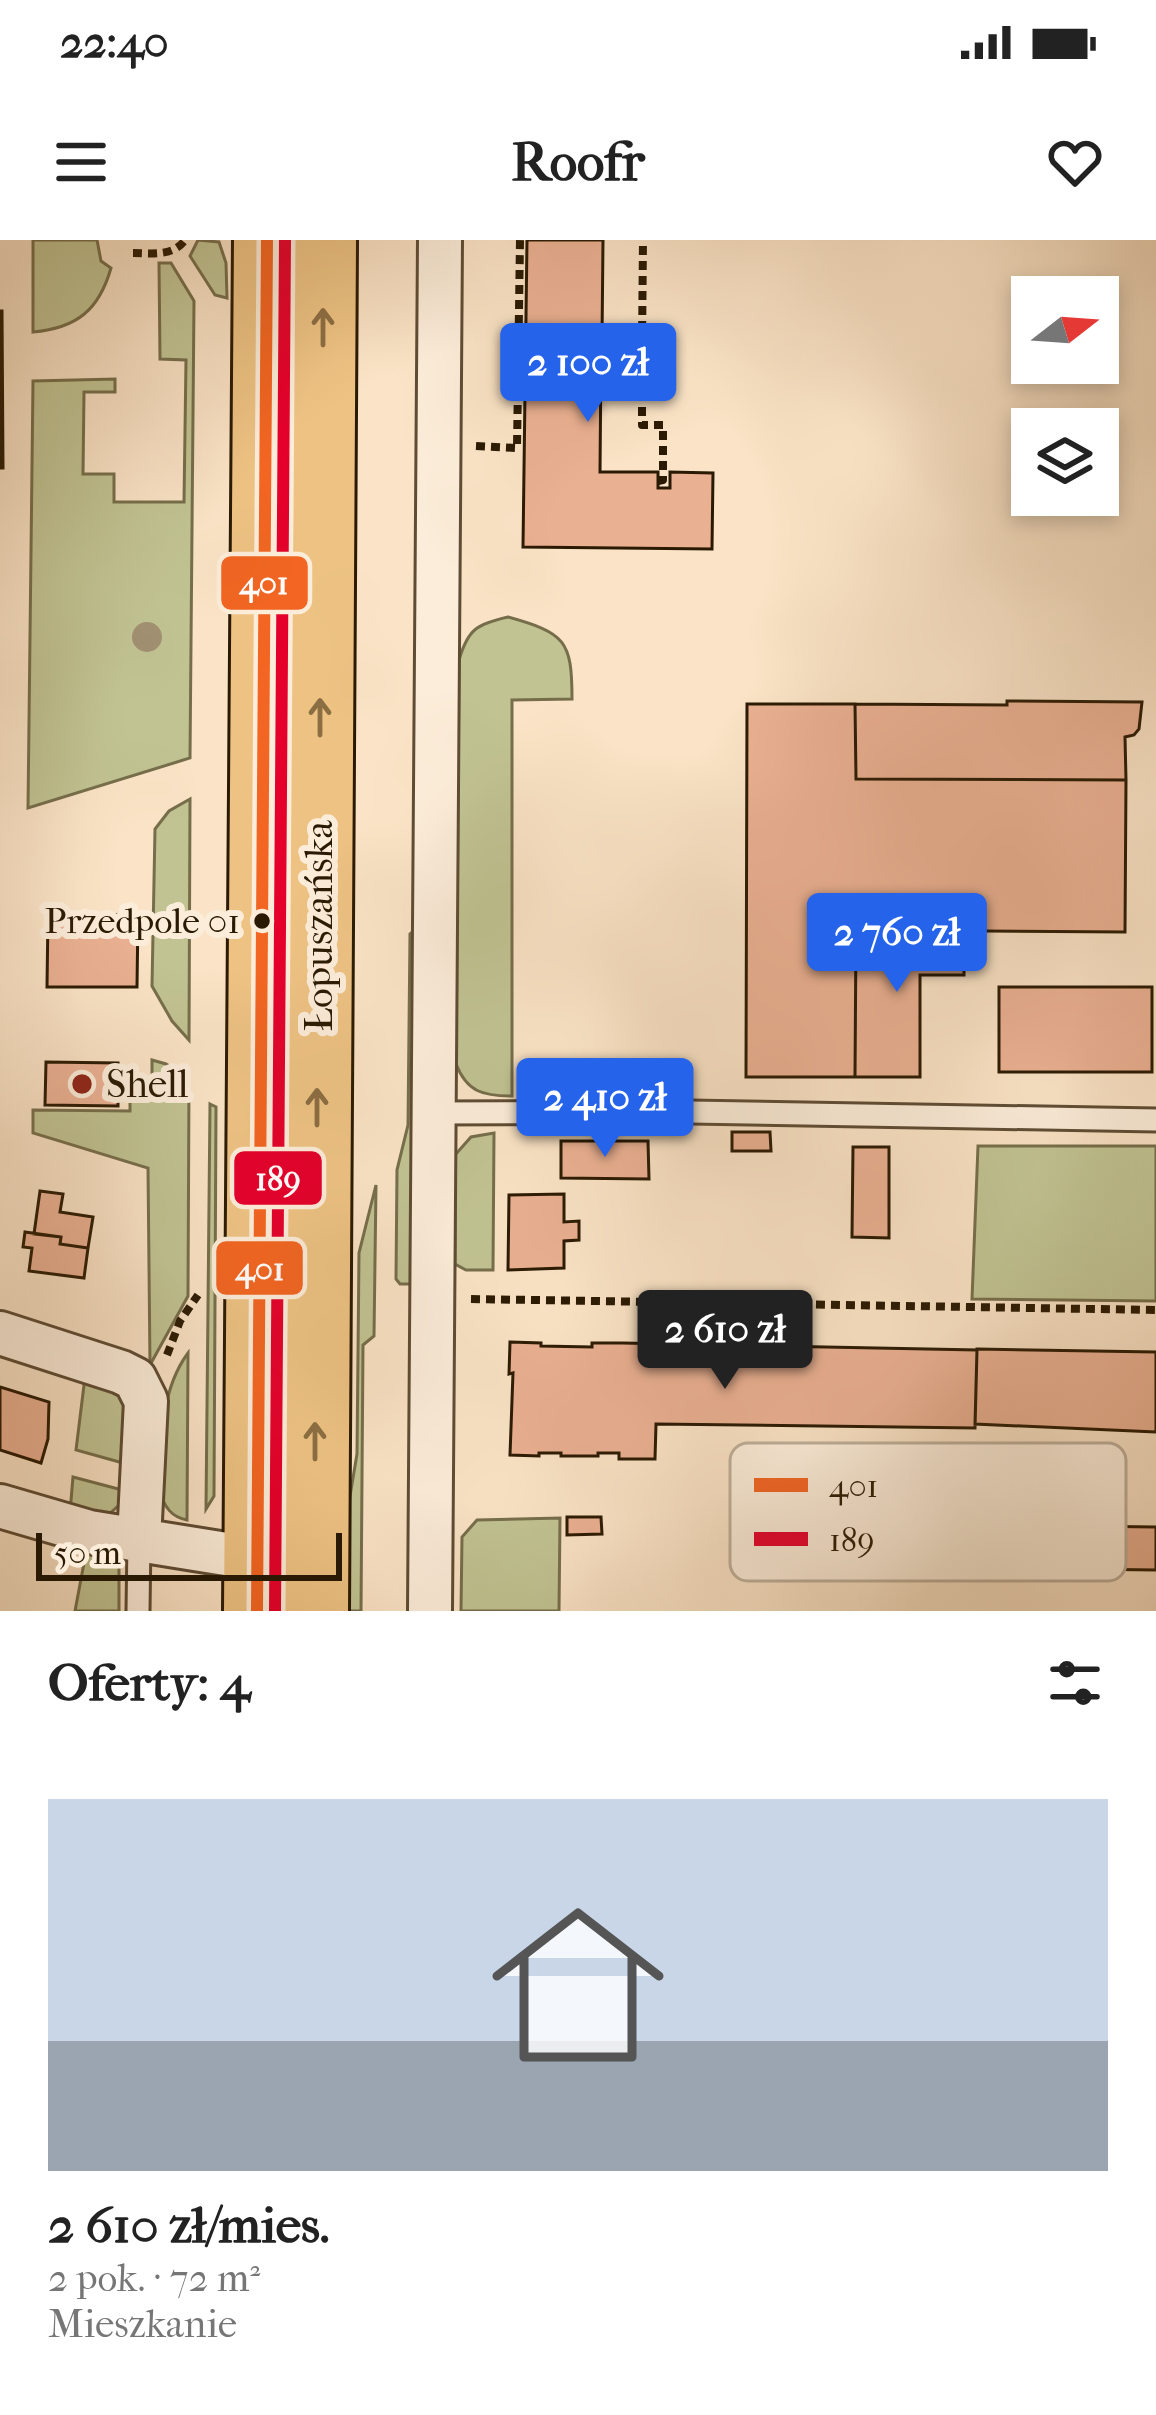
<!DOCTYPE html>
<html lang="pl">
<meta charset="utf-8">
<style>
body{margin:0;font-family:"IM FELL French Canon",serif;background:#f6f6f6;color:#222;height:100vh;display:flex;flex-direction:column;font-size:45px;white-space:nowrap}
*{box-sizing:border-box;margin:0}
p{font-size:39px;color:#767676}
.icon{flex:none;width:66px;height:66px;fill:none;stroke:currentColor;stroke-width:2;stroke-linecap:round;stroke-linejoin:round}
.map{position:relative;height:1371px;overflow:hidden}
.drawer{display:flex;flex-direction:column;background:#fff;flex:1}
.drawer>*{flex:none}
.needle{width:78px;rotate:73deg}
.controls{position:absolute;left:1011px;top:36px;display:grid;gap:24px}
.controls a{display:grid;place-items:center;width:108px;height:108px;border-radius:0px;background:#fff;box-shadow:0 6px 18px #0003;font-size:60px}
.scale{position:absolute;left:36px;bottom:30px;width:306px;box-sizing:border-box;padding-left:12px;border:6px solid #2b1a03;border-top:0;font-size:33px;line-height:42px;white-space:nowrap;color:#2b1a03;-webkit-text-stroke:9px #fcedda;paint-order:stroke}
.price{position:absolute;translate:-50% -102px;padding:0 27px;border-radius:12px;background:#2563eb;color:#fff;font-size:39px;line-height:78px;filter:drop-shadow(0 3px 6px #0008)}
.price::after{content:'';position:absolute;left:50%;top:72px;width:36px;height:27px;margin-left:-18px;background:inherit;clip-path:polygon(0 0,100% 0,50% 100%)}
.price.on{background:#222;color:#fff}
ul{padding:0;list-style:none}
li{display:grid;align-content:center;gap:24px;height:636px;padding:0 48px}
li+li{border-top:3px solid #e0e0e0}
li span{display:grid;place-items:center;height:372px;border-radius:0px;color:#555}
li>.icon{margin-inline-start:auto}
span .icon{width:216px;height:216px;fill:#fffc;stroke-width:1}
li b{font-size:51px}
h2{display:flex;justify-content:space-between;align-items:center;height:144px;padding:0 48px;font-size:51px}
.status{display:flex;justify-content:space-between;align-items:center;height:84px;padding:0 60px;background:#fff;direction:ltr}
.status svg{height:33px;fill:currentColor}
header{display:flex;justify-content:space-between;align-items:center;height:156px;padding:0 48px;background:#fff;font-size:54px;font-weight:700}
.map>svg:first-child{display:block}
.green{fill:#c1c393;stroke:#766e4b;stroke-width:3}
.building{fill:#eab092;stroke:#2b1a03;stroke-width:3}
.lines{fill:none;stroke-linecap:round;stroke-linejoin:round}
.service-casing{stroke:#5f4c34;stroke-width:27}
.minor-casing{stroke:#5f4c34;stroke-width:48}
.primary-casing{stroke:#2b1a03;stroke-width:72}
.path{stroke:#2b1a03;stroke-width:8;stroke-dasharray:9 6;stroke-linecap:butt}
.service{stroke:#fcedda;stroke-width:21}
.minor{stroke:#fcedda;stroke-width:42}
.primary{stroke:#edc283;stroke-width:66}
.bus-1-casing{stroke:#fcedda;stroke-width:21}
.bus-2-casing{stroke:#fcedda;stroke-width:21}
.bus-1{stroke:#f26522;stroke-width:12}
.bus-2{stroke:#e4002b;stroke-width:12}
.tree{fill:#a19072}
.oneway{stroke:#8c6e43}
.bus-dot{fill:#2b1a03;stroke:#fcedda;stroke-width:4.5}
.poi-dot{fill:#8f2418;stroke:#fcedda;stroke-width:4.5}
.labels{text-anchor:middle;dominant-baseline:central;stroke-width:12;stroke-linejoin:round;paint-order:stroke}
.bus-label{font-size:36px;fill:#2b1a03;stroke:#fcedda;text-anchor:end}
.street-label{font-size:39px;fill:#2b1a03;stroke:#fcedda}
.poi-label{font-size:39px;fill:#2b1a03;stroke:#fcedda;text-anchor:start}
.key{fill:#fcedda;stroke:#bdae9a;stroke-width:3}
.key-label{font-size:33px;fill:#2b1a03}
.line-badge{stroke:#fcedda;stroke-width:4.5}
.badge-label{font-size:33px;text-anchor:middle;font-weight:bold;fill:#fff}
</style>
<div class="status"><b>22:40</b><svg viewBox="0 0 49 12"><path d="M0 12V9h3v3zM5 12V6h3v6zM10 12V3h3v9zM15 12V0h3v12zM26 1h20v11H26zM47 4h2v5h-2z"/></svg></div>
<header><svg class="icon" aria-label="menu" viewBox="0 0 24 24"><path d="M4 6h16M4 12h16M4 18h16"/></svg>Roofr<svg class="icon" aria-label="heart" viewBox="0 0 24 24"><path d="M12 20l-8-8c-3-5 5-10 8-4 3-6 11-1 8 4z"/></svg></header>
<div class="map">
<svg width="1156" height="1371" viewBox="0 0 1156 1371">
<rect width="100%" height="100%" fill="#fae3c6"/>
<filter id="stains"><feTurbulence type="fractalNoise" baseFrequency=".00167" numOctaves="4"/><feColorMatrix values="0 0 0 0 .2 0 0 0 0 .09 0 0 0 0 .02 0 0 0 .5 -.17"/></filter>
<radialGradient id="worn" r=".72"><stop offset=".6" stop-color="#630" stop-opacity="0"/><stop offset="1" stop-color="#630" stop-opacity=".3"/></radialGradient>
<path class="green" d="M33 0H97L101 21 111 28C99 70 77 88 33 92Z
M198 0 219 2 226 23 227 58 215 55 190 16Z
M159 23H171L194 61 190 518 28 568 33 141 115 139V152H84L83 234H114V262H184L186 120 160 119Z
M508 377C565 393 572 400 572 459L512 460V856C483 856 467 852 456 824L459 420C468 389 477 384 508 377Z
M190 559 189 800 172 781 152 746 155 589 169 571Z
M417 688 412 1044H400L396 1039 397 930 408 885 410 694Z
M152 820 166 824 189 839 188 1056 150 1125 148 928 33 893V870L130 871V855L152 854Z
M210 864 216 867 214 1256 206 1269Z
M494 893 493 1030H466L455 1024V915L471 897Z
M978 906H1156V1061L972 1059Z
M376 945 374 1096 363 1105 361 1371H343L345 1286 357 1214 359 1013Z
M188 1113 187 1280C171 1277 165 1267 160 1253 161 1206 159 1152 188 1113Z
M85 1137C140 1153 128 1175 123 1223L76 1210Z
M73 1237 126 1251 118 1266 108 1275 70 1272Z
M560 1278 559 1371H461L462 1297 477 1280Z
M87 1307 112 1313 119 1321V1371H75Z"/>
<path class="building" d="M527 0H603L602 100H583V114H601L600 232H658V248H670V232L713 233 712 309 523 307Z
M0 71H2L3 228H0Z
M1007 461 1142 462 1139 489 1134 495 1125 497 1126 540 856 539 855 464 1007 465Z
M747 464H855L856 539 1126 540 1125 692 856 690 855 837H746Z
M48 674 138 675 137 747H47Z
M856 690 964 691V735H920V837H855Z
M999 747H1152V832H999Z
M46 822 118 823V866L45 865Z
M732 892H770L771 911H732Z
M561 901H648L649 939 561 938Z
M853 907H889V998L852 997Z
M40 951 63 954 60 972 93 977 88 1008 60 1004 61 997 34 994Z
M564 954V982L579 981V1000L564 1001V1028L508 1030 509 955Z
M25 992 61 997 60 1004 88 1008 84 1038 29 1031 32 1008 23 1007Z
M510 1102 541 1103V1106L592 1107V1103H622L977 1110 975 1188 656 1184 655 1219H619V1213H598V1216H561V1213H539V1216L510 1215 513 1133 509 1134Z
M977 1109 1156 1112V1192L975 1184Z
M0 1147 49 1162 48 1199 41 1223 0 1210Z
M567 1277H601L602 1294 567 1295Z
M1079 1286 1156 1287V1330L1079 1329Z"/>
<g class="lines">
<g class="service-casing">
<path id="service" d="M434 873 690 872 1156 880
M138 1371 139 1300"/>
</g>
<g class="minor-casing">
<path id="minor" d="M0 1093 121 1132 135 1139 146 1161 139 1300
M0 1266 89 1292 257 1319
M430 1371 440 0"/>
</g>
<g class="primary-casing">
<path id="primary" d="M257 1371 267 0
M315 1371 323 0"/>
</g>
<path class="path" d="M133 13C151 13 173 17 185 0
M642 107V185H663V240L658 241
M591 114 592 106 642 107 643 0
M476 206 517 208 520 0
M471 1059 1156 1070
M167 1115 180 1081 198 1055"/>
<use href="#service" class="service"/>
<use href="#minor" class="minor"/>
<use href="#primary" class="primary"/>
<g class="bus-1-casing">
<path id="bus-1" d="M257 1371 267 0"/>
</g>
<g class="bus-2-casing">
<path id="bus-2" d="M275 1371 285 0"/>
</g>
<use href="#bus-1" class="bus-1"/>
<use href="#bus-2" class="bus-2"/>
</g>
<circle class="tree" cx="147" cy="397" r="15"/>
<defs><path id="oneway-shaft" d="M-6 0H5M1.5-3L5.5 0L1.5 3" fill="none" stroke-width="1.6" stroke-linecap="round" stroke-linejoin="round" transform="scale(3)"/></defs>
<g class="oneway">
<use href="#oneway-shaft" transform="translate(323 87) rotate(-90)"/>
<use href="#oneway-shaft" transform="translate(320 477) rotate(-90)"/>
<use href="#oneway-shaft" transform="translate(317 867) rotate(-90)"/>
<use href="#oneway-shaft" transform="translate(315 1201) rotate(-90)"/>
</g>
<circle class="bus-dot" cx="262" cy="681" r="10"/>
<circle class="poi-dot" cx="82" cy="844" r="12"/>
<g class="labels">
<g class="bus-label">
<text x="240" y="681">Przedpole 01</text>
</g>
<g class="street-label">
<text transform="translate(319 686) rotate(-90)">Łopuszańska</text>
</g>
<g class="poi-label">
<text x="106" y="844">Shell</text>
</g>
</g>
<rect x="730" y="1203" width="396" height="138" rx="18" class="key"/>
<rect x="754" y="1238" width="54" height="14" fill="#f26522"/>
<rect x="754" y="1292" width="54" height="14" fill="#e4002b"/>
<g class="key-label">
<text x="829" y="1257">401</text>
<text x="829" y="1311">189</text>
</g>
<g class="line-badge">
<rect x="219" y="314" width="91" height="58" rx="12" fill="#f26522"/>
<rect x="232" y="909" width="92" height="58" rx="12" fill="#e4002b"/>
<rect x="214" y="999" width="91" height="58" rx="12" fill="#f26522"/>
</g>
<g class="badge-label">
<text x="264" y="354">401</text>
<text x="278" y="950">189</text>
<text x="260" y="1040">401</text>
</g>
<rect width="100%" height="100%" filter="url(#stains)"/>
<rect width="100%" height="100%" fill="url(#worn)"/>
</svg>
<div class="controls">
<a><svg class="needle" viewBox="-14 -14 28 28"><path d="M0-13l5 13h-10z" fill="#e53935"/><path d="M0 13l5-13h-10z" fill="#767676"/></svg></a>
<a><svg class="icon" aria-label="layers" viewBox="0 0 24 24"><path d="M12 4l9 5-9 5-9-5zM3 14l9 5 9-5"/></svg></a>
</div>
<div class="scale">50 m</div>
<b class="price" style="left:588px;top:185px">2 100 zł</b>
<b class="price" style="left:897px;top:755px">2 760 zł</b>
<b class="price" style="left:605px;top:920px">2 410 zł</b>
<b class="price on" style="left:725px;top:1152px">2 610 zł</b>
</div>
<section class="drawer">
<h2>Oferty: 4<svg class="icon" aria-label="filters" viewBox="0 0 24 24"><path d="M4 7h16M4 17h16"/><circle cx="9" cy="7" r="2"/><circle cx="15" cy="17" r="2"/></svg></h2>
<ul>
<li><span style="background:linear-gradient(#c9d6e8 65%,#9aa5b1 0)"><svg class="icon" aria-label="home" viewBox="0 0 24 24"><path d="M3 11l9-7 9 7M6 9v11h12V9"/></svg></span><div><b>2 610 zł/mies.</b><p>2 pok. · 72 m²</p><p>Mieszkanie</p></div></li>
</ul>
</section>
